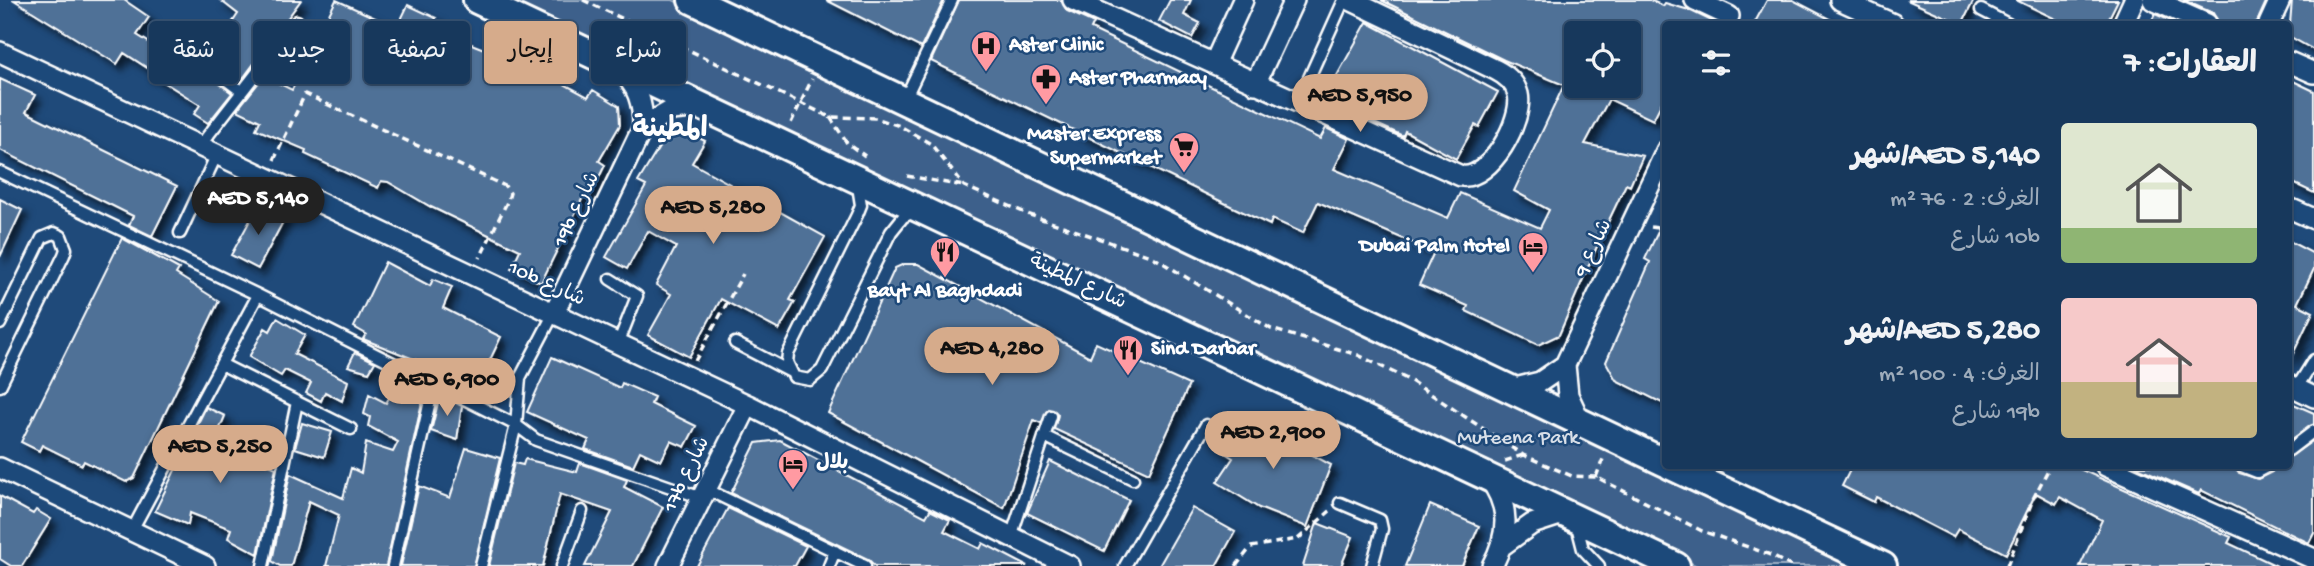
<!DOCTYPE html>
<html lang="ar">
<meta charset="utf-8">
<style>
body{margin:0;font-family:"Gochi Hand","Playpen Sans Arabic",sans-serif;background:#203f62;color:#f1f3f6;direction:rtl;height:100vh;display:flex;flex-direction:column;font-size:26px;white-space:nowrap}
*{box-sizing:border-box;margin:0}
p{font-size:23px;color:#9eacbb}
.icon{flex:none;width:38px;height:38px;fill:none;stroke:currentColor;stroke-width:2;stroke-linecap:round;stroke-linejoin:round}
.map{position:relative;flex:1;overflow:hidden;direction:ltr}
.drawer{position:absolute;left:1662px;top:21px;width:630px;height:448px;display:flex;flex-direction:column;background:#17385c;border-radius:7px;box-shadow:0 2px 5px #0004,0 0 0 2px #365272;direction:rtl}
.drawer>*{flex:none}
.top-card{position:absolute;left:21px;top:21px;width:665px;height:63px;direction:rtl;display:flex;gap:14px}
.fabs{position:absolute;left:1564px;top:21px;display:grid;gap:14px}
.fabs a{display:grid;place-items:center;width:77px;height:77px;border-radius:7px;background:#17385c;box-shadow:0 2px 5px #0004,0 0 0 2px #365272;font-size:35px}
.price{position:absolute;translate:-50% -60px;padding:0 16px;border-radius:24px;background:#d6ab8b;color:#111;font-size:23px;line-height:46px;filter:drop-shadow(0 2px 4px #0008)}
.price::after{content:'';position:absolute;left:50%;top:42px;width:21px;height:16px;margin-left:-10px;background:inherit;clip-path:polygon(0 0,100% 0,50% 100%)}
.price.current{background:#222;color:#fff}
ul{padding:0;list-style:none}
li{display:flex;align-items:center;gap:21px;height:175px;padding:0 35px}
li span{display:grid;place-items:center;flex:none;width:196px;height:140px;border-radius:7px;color:#555}
li>.icon{margin-inline-start:auto}
span .icon{width:84px;height:84px;fill:#fffc;stroke-width:1}
li b{font-size:30px}
h2{display:flex;justify-content:space-between;align-items:center;height:84px;padding:0 35px;font-size:30px}
.tag{padding:0 24px;border-radius:7px;background:#17385c;box-shadow:0 2px 5px #0004,0 0 0 2px #365272;font-size:24px;line-height:63px}
.tag.current{background:#d6ab8b;color:#111}
.map>svg:first-child{display:block}
.green{fill:#3c618b;stroke:#9eb0c5;stroke-width:2}
.building{fill:#507197;stroke:#fff;stroke-width:2;fill-rule:evenodd;filter:url(#shadow)}
.lines{fill:none;stroke-linecap:round;stroke-linejoin:round}
.lane-casing{stroke:#fff;stroke-width:15}
.street-casing{stroke:#fff;stroke-width:24}
.secondary-casing{stroke:#fff;stroke-width:32}
.path{stroke:#fff;stroke-width:3.5;stroke-dasharray:7 5;stroke-linecap:butt}
.lane{stroke:#1f4a7a;stroke-width:10}
.street{stroke:#1f4a7a;stroke-width:19}
.secondary{stroke:#1f4a7a;stroke-width:26}
.labels{text-anchor:middle;dominant-baseline:central;stroke-width:5;stroke-linejoin:round;paint-order:stroke}
.poi-label{font-size:21px;font-weight:bold;fill:#fff;stroke:#1f4a7a;text-anchor:start}
.street-label{font-size:21px;fill:#fff;stroke:#1f4a7a}
.park-label{font-size:21px;fill:#d8dfe8;stroke:#1f4a7a}
.district-label{font-size:28px;font-weight:bold;fill:#fff;stroke:#1f4a7a}
</style>
<div class="map">
<svg width="2314" height="566" viewBox="0 0 2314 566">
<defs>
<filter id="shadow"><feDropShadow dx="6" dy="6" stdDeviation="3.5" flood-color="#0009"/></filter>
</defs>
<rect width="100%" height="100%" fill="#1f4a7a"/>
<filter id="ink" filterUnits="userSpaceOnUse"><feTurbulence type="fractalNoise" baseFrequency=".0143" numOctaves="2"/><feDisplacementMap in="SourceGraphic" scale="14" xChannelSelector="R" yChannelSelector="G"/><feConvolveMatrix kernelMatrix="1 2 1 2 8 2 1 2 1" color-interpolation-filters="sRGB"/></filter>
<g filter="url(#ink)">
<path class="green" d="M491 0H673L1880 566H1697Z"/>
<path class="building" d="M14 0H124L149 17 137 35 198 73 200 69 232 93 208 123 194 114 200 105 156 77 158 75 124 53 117 64Z
M220 0H301L241 81 209 57 238 14Z
M336 0 397 28 408 5 436 18 431 28 542 72 588 97 593 90 619 106 620 125 599 161 605 165 590 196 585 193 541 283 511 269 520 250 431 207 388 182 381 181 378 188 305 154 306 150 256 129 260 121 237 110 264 76 292 90Z
M826 0H944L921 48Z
M959 0H1061L1067 11 1094 23 1091 29 1320 139 1326 128 1349 139 1334 169 1448 218 1460 193 1540 228 1549 210 1514 191 1564 85 1504 60 1381 0H1650L1663 6 1665 3 1689 10 1718 24H1666V94L1653 120 1609 99 1585 144 1643 156 1630 186 1626 184 1601 237 1559 335 1538 345 1466 311 1468 306 1419 285 1434 252 1318 202 1303 233 1272 219 1270 225 931 61ZM1577 33H1629V86H1577Z
M1170 0H1191L1184 15 1200 23 1192 38 1159 21Z
M1767 0H1793L1839 24H1754Z
M1907 0H1974L1962 24Z
M2016 0H2118L2106 24H2066Z
M2183 0H2267L2257 22 2251 24H2219L2213 13Z
M2292 0H2314V50L2289 36Z
M2155 14 2178 24H2150Z
M1367 22 1498 92 1479 127 1475 125 1456 159 1405 131 1403 136 1337 106 1325 97Z
M0 79 35 95 26 112 177 186 152 236 129 225 133 216 0 150Z
M2289 79 2314 91V193L2289 181Z
M674 132 689 133 705 141 692 163 825 237 790 300 795 302 779 330 721 299 689 357 648 335 671 294 656 285 676 247 648 231 627 269 606 257 646 186 638 182 663 141Z
M0 199 22 210 0 257Z
M259 204 285 218 258 269 231 255Z
M1666 215V405L1616 380 1606 362 1650 262 1645 259Z
M122 238 179 269 176 274 219 301 134 478 126 482 84 461 82 465 42 445 39 451 21 442Z
M2289 241 2314 254V269L2297 304 2313 312 2289 362Z
M385 262 430 286 433 279 452 287 443 308 501 337 477 387 466 381 464 391 443 380 444 371 363 339 366 334 354 327Z
M904 264H918L1090 357 1096 343 1189 385 1149 473 1054 429 1058 414 1049 409 1041 423 1034 420 1004 508 828 413 895 268Z
M277 318 305 335 294 354 348 381 342 401 325 392 321 401 306 393 311 383 285 370 281 376 249 357 265 328 270 331Z
M355 352 375 362 369 372 348 366Z
M552 357 620 388 622 383 654 397 651 404 696 426 685 447 671 441 661 461 640 451 633 466 585 449 589 440 527 412Z
M400 380 424 393 386 566H326L339 515 309 501 291 566H280L272 561 290 474 343 498 351 468 361 473 366 443 393 452 398 442 368 426 370 417 364 414 369 394 386 403Z
M440 395 462 406 457 440 431 431Z
M2289 402 2314 413V424L2289 441Z
M206 407 225 416 215 440 276 468 258 554 228 538 231 529 190 513 188 525 155 511Z
M1259 416 1296 439 1292 444 1331 465 1307 527 1259 508 1217 482 1233 458 1220 450 1238 421 1251 428Z
M302 423 332 432 324 457 295 448Z
M780 440 926 517 930 510 950 520 944 531 980 549 983 543 1027 566H875L868 559 731 493 756 443Z
M2314 440V533L2309 543 2201 490 2199 494 2135 466H2235L2239 473 2258 479 2272 472 2275 466H2289V457Z
M466 448 500 458 474 566H401L419 486 450 498Z
M525 459 577 472 580 463 627 480 624 487 663 507 633 566H585L612 512 560 494 543 566H489L514 463 523 465Z
M1050 461 1129 500 1104 551 1027 513Z
M1852 466H2073L2231 537 2228 543 2277 566H2080L2102 520 2060 497 2056 504 2036 493 2006 554 1958 529 1953 537 1876 497 1874 502 1842 486Z
M0 496 33 514 36 510 51 519 22 566H11L0 559Z
M1430 505 1479 526 1462 566H1405Z
M728 508 806 546 795 566H697Z
M1192 508 1235 532 1216 566H1159Z
M1317 523 1353 537 1341 566H1303Z"/>
<g class="lines">
<g class="lane-casing">
<path id="lane" d="M1981 10 2008 24
M185 48 241 91
M1308 80 1344 0
M904 101 952 0
M199 147 297 21
M0 172 258 295 516 425 536 440 702 498
M858 186 861 205 857 215 788 354 787 362 794 377 810 380 822 370 891 232 903 217 914 212
M180 233 217 154
M610 279 637 296 618 344
M0 324 42 238 54 233 61 236 66 249 64 255 0 386
M735 343 789 371
M221 364 351 429
M2296 389 2314 360
M1044 436 1133 479
M2289 450 2314 431
M2242 466 2257 472 2268 466
M706 489 865 566
M1340 503 1380 520 1382 529 1372 566
M1576 522 1583 549 1599 566
M131 532 258 295
M1011 537 1051 416
M263 566 297 402
M393 566 434 383
M481 566 516 425 520 378 554 313
M562 566 582 511
M829 566 835 551
M1125 566 1206 425"/>
</g>
<g class="street-casing">
<path id="street" d="M1073 0 1461 176C1490 181 1524 119 1518 94 1515 82 1506 75 1496 70L1350 0
M1695 0 1729 16
M1840 0 1893 24
M2153 0 2207 24
M2123 24 2134 0
M2269 24 2280 0
M0 52 748 405 1070 566
M2289 62 2314 73
M1214 64 1243 0
M619 70C638 84 643 104 643 127
M1255 84 1294 0
M2289 208 2314 219
M554 313 643 127 672 110 703 107
M2289 385 2314 397
M1511 389 1540 382 1565 365
M1581 423 1568 395 1565 365 1666 151
M2106 466 2314 559
M0 468 205 566
M1488 477C1511 506 1509 534 1492 566
M1503 545 1532 524 1566 513
M668 566 748 405"/>
</g>
<g class="secondary-casing">
<path id="secondary" d="M477 0 1676 566
M692 0 1666 463
M1671 466 1883 566"/>
</g>
<path class="path" d="M583 0 830 117 875 118 900 126 931 144 964 186 1030 215 1153 257 1271 329 1358 355 1411 381 1523 455 1572 476 1596 477 1702 531 1768 554 1791 566
M830 117 847 143 865 156
M791 123 812 79
M274 160 305 94 505 186 510 193 508 200 480 258
M907 176 964 186
M1651 227 1666 229
M695 361 743 274
M1505 461 1523 455
M1596 477 1603 459
M1236 566 1251 547 1298 539 1330 511
M2007 566 2033 499 2050 466"/>
<use href="#lane" class="lane"/>
<use href="#street" class="street"/>
<use href="#secondary" class="secondary"/>
</g>
</g>
<defs>
<g id="hospital-pin" transform="scale(1.575)"><path d="M0 17L-7.5 6A9.5 9.5 0 1 1 7.5 6Z" fill="#ff9aa2" stroke="#1f4a7a"/><path d="M-5-5h3v3.5h4V-5h3V5h-3V1.5h-4V5h-3Z" fill="#111"/></g>
<g id="pharmacy-pin" transform="scale(1.575)"><path d="M0 17L-7.5 6A9.5 9.5 0 1 1 7.5 6Z" fill="#ff9aa2" stroke="#1f4a7a"/><path d="M-2-6h4v4h4v4h-4v4h-4v-4h-4v-4h4Z" fill="#111"/></g>
<g id="supermarket-pin" transform="scale(1.575)"><path d="M0 17L-7.5 6A9.5 9.5 0 1 1 7.5 6Z" fill="#ff9aa2" stroke="#1f4a7a"/><path d="M-6-5.5h2.5l.6 2H6L4.5 2H-2.5L-4.4-4H-6ZM-1.5 3.2a1.3 1.3 0 1 0 .1 0ZM3 3.2a1.3 1.3 0 1 0 .1 0Z" fill="#111"/></g>
<g id="hotel-pin" transform="scale(1.575)"><path d="M0 17L-7.5 6A9.5 9.5 0 1 1 7.5 6Z" fill="#ff9aa2" stroke="#1f4a7a"/><path d="M-6-4.5h1.5V1H6V5H4.5V3h-9V5H-6ZM-4 0a1.8 1.8 0 1 1 3.6 0ZM.5 0V-2.5h3Q6-2.5 6 0Z" fill="#111"/></g>
<g id="restaurant-pin" transform="scale(1.575)"><path d="M0 17L-7.5 6A9.5 9.5 0 1 1 7.5 6Z" fill="#ff9aa2" stroke="#1f4a7a"/><path d="M-5-6h1v4h1v-4h1v4h1v-4h1v5L-1.5 .5V6h-2V.5L-5-1ZM5-6V6H3V1.5H1.5Q1.5-4 5-6Z" fill="#111"/></g>
</defs>
<g fill-rule="evenodd">
<use href="#hospital-pin" x="986" y="46"/>
<use href="#pharmacy-pin" x="1046" y="79"/>
<use href="#supermarket-pin" x="1184" y="147"/>
<use href="#hotel-pin" x="1533" y="247"/>
<use href="#restaurant-pin" x="945" y="252"/>
<use href="#restaurant-pin" x="1128" y="350"/>
<use href="#hotel-pin" x="793" y="464"/>
</g>
<g class="labels">
<g class="poi-label">
<text x="1009" y="46">Aster Clinic</text>
<text x="1069" y="79">Aster Pharmacy</text>
<text x="1161" y="135" text-anchor="end">Master Express<tspan x="1161" dy="24">Supermarket</tspan></text>
<text x="1510" y="247" text-anchor="end">Dubai Palm Hotel</text>
<text x="945" y="292" text-anchor="middle">Bayt Al Baghdadi</text>
<text x="1151" y="350">Sind Darbar</text>
<text x="816" y="464">بلال</text>
</g>
<g class="street-label">
<text transform="translate(578 210) rotate(-64)">19b شارع</text>
<text transform="translate(1595 249) rotate(-65)">شارع 9</text>
<text transform="translate(1077 283) rotate(25)">شارع المطينة</text>
<text transform="translate(546 285) rotate(25)">10b شارع</text>
<text transform="translate(688 475) rotate(-64)">17b شارع</text>
</g>
<g class="park-label">
<text x="1518" y="439">Muteena Park</text>
</g>
<g class="district-label">
<text x="670" y="130">المطينة</text>
</g>
</g>
</svg>
<div class="fabs">
<a><svg class="icon" aria-label="locate" viewBox="0 0 24 24"><circle cx="12" cy="12" r="6"/><path d="M12 2v4M12 18v4M2 12h4M18 12h4"/></svg></a>
</div>
<b class="price" style="left:1360px;top:134px">AED 5,950</b>
<b class="price current" style="left:258px;top:237px">AED 5,140</b>
<b class="price" style="left:713px;top:246px">AED 5,280</b>
<b class="price" style="left:992px;top:387px">AED 4,280</b>
<b class="price" style="left:447px;top:418px">AED 6,900</b>
<b class="price" style="left:1273px;top:471px">AED 2,900</b>
<b class="price" style="left:220px;top:485px">AED 5,250</b>
<div class="top-card">
<a class="tag">شراء</a>
<a class="tag current">إيجار</a>
<a class="tag">تصفية</a>
<a class="tag">جديد</a>
<a class="tag">شقة</a>
</div>
<section class="drawer">
<h2>العقارات: 7<svg class="icon" aria-label="filters" viewBox="0 0 24 24"><path d="M4 7h16M4 17h16"/><circle cx="9" cy="7" r="2"/><circle cx="15" cy="17" r="2"/></svg></h2>
<ul>
<li><span style="background:linear-gradient(#dfe7d0 75%,#8fb573 0)"><svg class="icon" aria-label="home" viewBox="0 0 24 24"><path d="M3 11l9-7 9 7M6 9v11h12V9"/></svg></span><div><b>AED 5,140/شهر</b><p>الغرف: 2 · 76 m²</p><p>10b شارع</p></div></li>
<li><span style="background:linear-gradient(#f6c9c9 60%,#c2b280 0)"><svg class="icon" aria-label="home" viewBox="0 0 24 24"><path d="M3 11l9-7 9 7M6 9v11h12V9"/></svg></span><div><b>AED 5,280/شهر</b><p>الغرف: 4 · 100 m²</p><p>19b شارع</p></div></li>
</ul>
</section>
</div>
